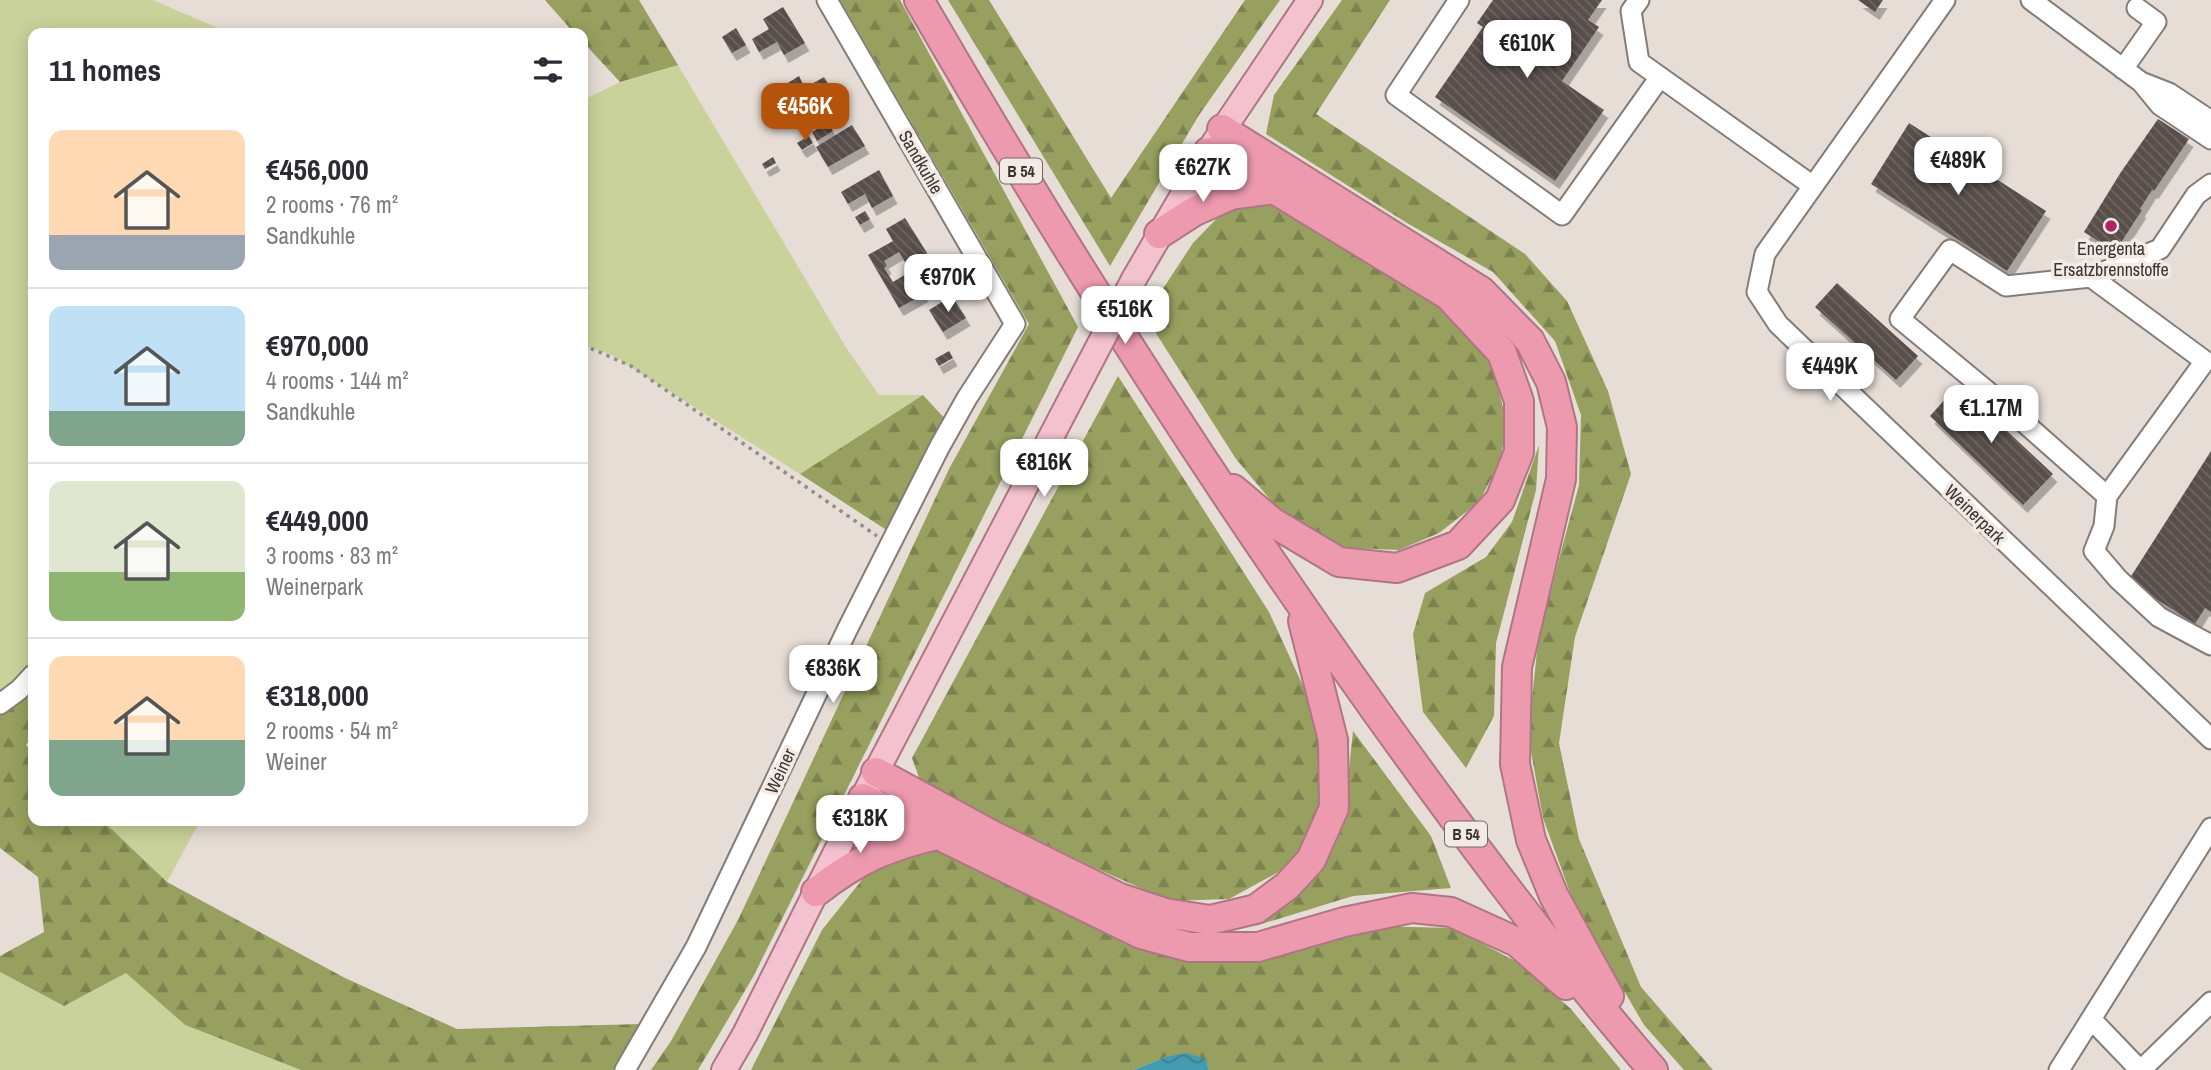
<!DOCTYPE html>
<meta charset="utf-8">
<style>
body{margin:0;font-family:"Archivo Narrow",sans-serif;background:#f7f7f7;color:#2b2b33;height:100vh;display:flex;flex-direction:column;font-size:26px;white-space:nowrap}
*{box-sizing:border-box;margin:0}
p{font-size:23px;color:#7c7c81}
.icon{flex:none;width:38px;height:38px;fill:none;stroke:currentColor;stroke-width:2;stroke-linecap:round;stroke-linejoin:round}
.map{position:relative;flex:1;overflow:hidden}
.drawer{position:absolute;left:28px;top:28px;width:560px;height:798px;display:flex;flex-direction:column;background:#fff;border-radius:14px;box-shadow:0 4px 18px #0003}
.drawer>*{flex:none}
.price{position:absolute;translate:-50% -60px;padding:0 16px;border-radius:14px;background:#fff;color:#222;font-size:23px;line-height:46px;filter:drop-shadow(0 2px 4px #0008)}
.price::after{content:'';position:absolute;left:50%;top:42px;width:21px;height:16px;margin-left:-10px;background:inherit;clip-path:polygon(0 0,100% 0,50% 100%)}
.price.active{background:#b45309;color:#fff}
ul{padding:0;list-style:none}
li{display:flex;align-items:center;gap:21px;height:175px;padding:0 21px}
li+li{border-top:2px solid #e1e1e2}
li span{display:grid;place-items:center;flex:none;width:196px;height:140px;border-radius:14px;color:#555}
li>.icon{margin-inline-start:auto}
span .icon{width:84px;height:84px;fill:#fffc;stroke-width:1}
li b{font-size:30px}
h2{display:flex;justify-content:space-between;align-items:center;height:84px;padding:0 21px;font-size:30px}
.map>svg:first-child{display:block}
.green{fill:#cad29b}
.forest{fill:url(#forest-firs)}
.water{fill:url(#water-waves)}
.building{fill:url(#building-back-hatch);filter:url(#shadow)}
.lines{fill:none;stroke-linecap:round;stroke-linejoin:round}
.minor-casing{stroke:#847c76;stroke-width:23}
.major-casing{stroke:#ae7683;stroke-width:28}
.highway-casing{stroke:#ae7683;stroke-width:32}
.path{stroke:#948d89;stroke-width:3.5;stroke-dasharray:3.5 5;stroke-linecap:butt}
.minor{stroke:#fff;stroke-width:19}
.major{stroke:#f4c2cf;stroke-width:24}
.highway{stroke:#ed9aaf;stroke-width:28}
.major-bridge-casing{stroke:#ae7683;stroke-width:28;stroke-linecap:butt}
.major-bridge{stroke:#f4c2cf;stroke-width:24}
.poi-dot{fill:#ae2465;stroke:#f3eae3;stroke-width:2.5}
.labels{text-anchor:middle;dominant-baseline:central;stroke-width:7;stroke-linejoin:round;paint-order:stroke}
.shield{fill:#f3eae3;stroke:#706b67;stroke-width:2}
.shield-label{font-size:16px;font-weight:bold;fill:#383432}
.street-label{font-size:18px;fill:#383432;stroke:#f3eae3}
.poi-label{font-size:18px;fill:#383432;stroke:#f3eae3}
</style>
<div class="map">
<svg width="2211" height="1070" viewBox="0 0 2211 1070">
<defs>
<pattern id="forest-firs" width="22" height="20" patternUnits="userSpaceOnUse" patternTransform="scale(1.75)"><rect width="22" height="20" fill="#98a05f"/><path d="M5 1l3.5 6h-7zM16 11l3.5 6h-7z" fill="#7d834f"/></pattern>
<pattern id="water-waves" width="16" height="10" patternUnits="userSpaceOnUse" patternTransform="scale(1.75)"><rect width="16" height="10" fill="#429bb0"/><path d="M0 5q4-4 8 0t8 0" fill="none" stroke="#387f90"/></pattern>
<pattern id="building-back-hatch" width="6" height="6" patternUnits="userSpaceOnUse" patternTransform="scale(1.75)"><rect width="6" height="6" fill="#584f4b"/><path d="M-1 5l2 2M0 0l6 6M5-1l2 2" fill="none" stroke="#6d6663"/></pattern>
<filter id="shadow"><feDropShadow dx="4.5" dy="8" stdDeviation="0" flood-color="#0004"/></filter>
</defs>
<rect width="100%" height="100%" fill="#e6ddd6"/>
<path class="green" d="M0 0H153L229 33H33V660L0 694Z
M678 65 847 349 879 395H923L800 474 612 355 583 345V100L620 82Z
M103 821H200L167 882Z
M0 972 64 1006 126 973 185 1025 301 1070H0Z"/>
<path class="forest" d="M545 0H639L678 65 620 82 583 42V33H574Z
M840 0H900L1078 327 753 977 698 1070H651L671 1041 738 920 949 469 1029 324Z
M948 0H989L1111 198 1245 0H1280L1199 115 1110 266Z
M1342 0H1390L1316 114 1525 254 1567 301 1608 391 1631 474 1575 637 1559 743 1579 839 1641 987 1713 1070H1684L1644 1025 1576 909 1543 818 1528 735 1539 633 1579 485 1581 415 1555 341 1493 272 1407 223 1266 134 1274 95Z
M1265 202 1447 308 1490 354 1506 420 1501 460 1479 502 1439 533 1399 550 1348 548 1307 534 1278 509 1236 459 1145 316 1193 243 1224 211Z
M1118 376 1269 612 1311 703 1324 741 1325 818 1284 869 1229 899 1170 901 1095 868 921 783 912 758Z
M923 395 946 420 888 531 800 474Z
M1539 445 1536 490 1496 643 1494 716 1466 768 1423 712 1413 634 1425 593 1486 557 1512 522Z
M33 660V735L26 745 33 752V821H103L167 882 345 978 457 1029 642 1024 616 1070H301L185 1025 126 973 64 1006 0 972V956L44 932 38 877 0 848V694Z
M1353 731 1431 836 1451 888 1353 896 1255 926 1317 875 1343 827Z
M909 846 943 849 1132 945 1370 926 1453 928 1517 962 1571 1009 1621 1070H1209L1206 1059 1166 1057 1133 1070H751L822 930 877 861Z"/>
<path class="water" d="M1186 1053 1206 1059 1209 1070H1133L1166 1057Z"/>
<path class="building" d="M1493 0H1602L1588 20 1599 27 1562 81 1604 110 1555 181 1435 97 1483 27 1477 23Z
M1858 0H1883L1875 12Z
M783 7 805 43 784 55 777 42 759 52 752 39 769 29 763 19Z
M736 28 746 45 732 53 722 37Z
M799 76 805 88 824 77 843 108 824 119 811 99 795 108 783 86Z
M2158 119 2189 139 2154 191 2152 190 2140 209 2142 210 2115 252 2084 232 2121 172Z
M828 123 833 131 817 141 812 132Z
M1909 123 2046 211 2007 271 1871 184Z
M852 125 865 146 828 167 816 147Z
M809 136 813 143 802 150 797 143Z
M773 157 776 163 765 169 762 164Z
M879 170 893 196 872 208 865 194 848 204 841 192Z
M865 211 870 219 860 225 855 217Z
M905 218 927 253 907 265 899 252 884 261 887 266 884 268 893 282 911 271 924 294 899 308 868 255 893 241 886 229Z
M1837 283 1918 356 1896 380 1815 307Z
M952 296 966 318 943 332 929 310Z
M949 351 953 358 939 366 935 359Z
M1958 385 2053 474 2023 505 1930 416Z
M2211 451V612L2205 608 2195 624 2128 581Z"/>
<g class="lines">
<g class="minor-casing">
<path id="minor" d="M1459 0 1396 95 1562 215 1660 77
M1639 0 1631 11 1639 62 1813 186
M1945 0 1765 254 1757 292 1778 324 2211 739
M2031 0 2141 82 2169 93 2211 121
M2123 69 2156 22 2137 8
M2142 83 2160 105 2211 139
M2091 277 2205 361 2107 496 2003 404 1900 319 1950 250 2006 286 2091 277 2160 249 2196 195 2211 184
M2107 496 2104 526 2094 551 2118 579 2159 617 2211 645
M0 704 19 690 33 675
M2091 1019 2140 1070
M625 1070 696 947 847 630 940 446 967 398 1015 324 827 0
M2059 1070 2211 828
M2141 1070 2211 1002"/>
</g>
<g class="major-casing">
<path id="major" d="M1134 279 1208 152 1310 0
M724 1070 745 1034 876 772 1075 391"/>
</g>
<g class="highway-casing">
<path id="highway" d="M919 0C1061 245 1213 484 1378 714 1465 835 1555 956 1653 1070
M1222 129 1481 291 1530 341 1551 382 1562 427 1561 479 1517 667 1515 764 1531 840 1554 896 1609 996
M1208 152 1274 189 1448 295 1502 353 1519 401V452L1500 500 1458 545 1397 568 1339 562 1272 522 1233 489
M1159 234 1193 212 1231 195 1274 189
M876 772 992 835 1120 898 1165 913 1210 920 1256 909 1287 886 1311 860 1334 808 1333 740 1303 621
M863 798 1141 934 1189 947H1258L1344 922 1412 908 1451 912 1517 942 1566 985
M816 892C858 859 888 846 940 834"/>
</g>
<path class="path" d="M583 345 631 366 877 536"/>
<use href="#minor" class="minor"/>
<use href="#major" class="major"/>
<use href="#highway" class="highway"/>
<g class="major-bridge-casing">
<path id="major-bridge" d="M1075 391 1134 279"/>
</g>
<use href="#major-bridge" class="major-bridge"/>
</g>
<circle class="poi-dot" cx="2111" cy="226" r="7"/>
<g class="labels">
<g class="shield">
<rect x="1000" y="158.5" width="42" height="25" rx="5"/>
<rect x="1445" y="821.5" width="42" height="25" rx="5"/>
</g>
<g class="shield-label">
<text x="1021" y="171">B 54</text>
<text x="1466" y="834">B 54</text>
</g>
<g class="street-label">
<text transform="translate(921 162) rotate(60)">Sandkuhle</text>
<text transform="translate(1975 514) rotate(44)">Weinerpark</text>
<text transform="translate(780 771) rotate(-65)">Weiner</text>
</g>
<g class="poi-label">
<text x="2111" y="248">Energenta<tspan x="2111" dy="21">Ersatzbrennstoffe</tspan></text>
</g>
</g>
</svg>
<b class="price" style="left:1527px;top:80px">€610K</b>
<b class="price active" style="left:805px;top:143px">€456K</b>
<b class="price" style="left:1958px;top:197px">€489K</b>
<b class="price" style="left:1203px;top:204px">€627K</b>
<b class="price" style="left:948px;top:314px">€970K</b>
<b class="price" style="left:1125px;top:346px">€516K</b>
<b class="price" style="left:1830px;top:403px">€449K</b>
<b class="price" style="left:1991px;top:445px">€1.17M</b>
<b class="price" style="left:1044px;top:499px">€816K</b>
<b class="price" style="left:833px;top:705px">€836K</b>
<b class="price" style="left:860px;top:855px">€318K</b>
<section class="drawer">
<h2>11 homes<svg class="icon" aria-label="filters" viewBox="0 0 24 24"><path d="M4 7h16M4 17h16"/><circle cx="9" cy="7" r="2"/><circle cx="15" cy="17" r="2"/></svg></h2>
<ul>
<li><span style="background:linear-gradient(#ffd9b3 75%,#9aa5b1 0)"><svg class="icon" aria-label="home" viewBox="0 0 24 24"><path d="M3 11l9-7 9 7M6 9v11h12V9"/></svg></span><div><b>€456,000</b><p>2 rooms · 76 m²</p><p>Sandkuhle</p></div></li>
<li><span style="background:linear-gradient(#bfe0f5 75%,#7fa58c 0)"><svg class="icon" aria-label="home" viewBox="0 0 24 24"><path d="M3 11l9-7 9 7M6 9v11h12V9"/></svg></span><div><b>€970,000</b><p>4 rooms · 144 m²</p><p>Sandkuhle</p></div></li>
<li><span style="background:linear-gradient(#dfe7d0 65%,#8fb573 0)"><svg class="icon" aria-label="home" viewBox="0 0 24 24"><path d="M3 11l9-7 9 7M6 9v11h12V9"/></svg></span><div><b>€449,000</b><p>3 rooms · 83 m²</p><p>Weinerpark</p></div></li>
<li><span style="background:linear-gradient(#ffd9b3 60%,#7fa58c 0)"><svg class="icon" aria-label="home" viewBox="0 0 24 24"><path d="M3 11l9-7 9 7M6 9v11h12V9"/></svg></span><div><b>€318,000</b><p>2 rooms · 54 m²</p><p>Weiner</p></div></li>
</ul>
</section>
</div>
